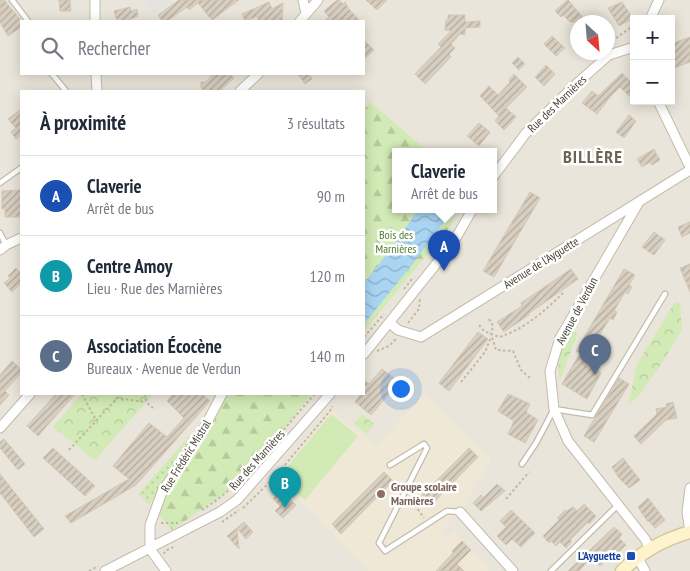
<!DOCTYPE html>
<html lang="fr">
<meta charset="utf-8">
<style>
body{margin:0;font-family:"PT Sans Narrow",sans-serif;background:#f2f2f3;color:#1f2937}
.controls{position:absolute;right:15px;top:15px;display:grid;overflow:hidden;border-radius:0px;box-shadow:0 2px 12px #0003}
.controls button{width:45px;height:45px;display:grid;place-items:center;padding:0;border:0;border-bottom:1px solid #e0e1e3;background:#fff;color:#1f2937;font:25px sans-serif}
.compass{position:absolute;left:570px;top:15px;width:45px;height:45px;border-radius:50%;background:#fff;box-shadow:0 2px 12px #0003;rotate:154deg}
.you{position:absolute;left:400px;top:388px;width:18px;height:18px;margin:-12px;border:4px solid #fff;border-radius:50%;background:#1a73e8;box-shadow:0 0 0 8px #1a73e833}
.badge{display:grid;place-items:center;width:32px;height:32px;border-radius:50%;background:#0f766e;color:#fff;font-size:16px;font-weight:700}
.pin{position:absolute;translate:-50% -41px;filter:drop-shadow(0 1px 2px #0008)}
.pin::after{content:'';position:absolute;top:26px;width:18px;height:15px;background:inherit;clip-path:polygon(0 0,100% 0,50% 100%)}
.popup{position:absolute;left:392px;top:148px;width:105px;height:65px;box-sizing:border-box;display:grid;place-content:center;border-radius:0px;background:#fff;filter:drop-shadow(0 1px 4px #0005);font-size:16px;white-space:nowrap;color:#747a83}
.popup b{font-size:19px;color:#1f2937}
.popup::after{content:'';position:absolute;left:50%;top:100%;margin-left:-10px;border:10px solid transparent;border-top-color:#fff}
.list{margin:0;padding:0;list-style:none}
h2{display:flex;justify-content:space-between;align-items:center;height:65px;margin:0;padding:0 20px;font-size:21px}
h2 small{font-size:16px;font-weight:400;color:#747a83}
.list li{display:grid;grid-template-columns:32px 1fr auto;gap:15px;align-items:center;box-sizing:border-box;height:80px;padding:0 20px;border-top:1px solid #e0e1e3}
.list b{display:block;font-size:19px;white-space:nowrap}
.list p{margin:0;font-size:16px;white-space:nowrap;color:#747a83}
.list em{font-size:16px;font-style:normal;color:#747a83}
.icon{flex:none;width:28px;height:28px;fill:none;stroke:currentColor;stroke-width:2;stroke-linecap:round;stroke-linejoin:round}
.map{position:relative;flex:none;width:690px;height:571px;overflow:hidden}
.search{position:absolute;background:#fff;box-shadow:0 2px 12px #0003;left:20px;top:20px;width:345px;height:55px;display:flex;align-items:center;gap:12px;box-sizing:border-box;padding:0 18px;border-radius:0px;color:#747a83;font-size:19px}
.panel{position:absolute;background:#fff;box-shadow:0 2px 12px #0003;left:20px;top:90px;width:345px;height:305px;border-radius:0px}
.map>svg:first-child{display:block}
.residential{fill:#eae5da;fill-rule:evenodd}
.education{fill:#efe8d6}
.grass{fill:url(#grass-dots)}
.forest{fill:url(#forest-firs)}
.park{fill:url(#park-crowns)}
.pitch{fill:#d2eab5}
.parking{fill:#e5e3e0}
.water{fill:url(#water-waves)}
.building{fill:url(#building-hatch);stroke:#d3c7b4}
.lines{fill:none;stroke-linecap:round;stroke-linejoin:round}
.lane-casing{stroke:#c2bbae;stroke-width:7}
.street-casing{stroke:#c2bbae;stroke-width:11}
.secondary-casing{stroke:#d6c79b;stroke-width:15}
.path{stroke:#c4b79f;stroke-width:2;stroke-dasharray:2.5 2.5;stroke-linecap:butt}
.lane{stroke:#fff;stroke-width:4.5}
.street{stroke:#fff;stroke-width:9}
.secondary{stroke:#fff3cd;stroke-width:12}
.education-dot{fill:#8d6e63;stroke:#fff;stroke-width:2}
.transit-dot{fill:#1a4fb4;stroke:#fff;stroke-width:2}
.labels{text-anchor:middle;stroke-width:5;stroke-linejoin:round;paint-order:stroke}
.street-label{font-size:12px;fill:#4b4439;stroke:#fff}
.park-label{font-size:12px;fill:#4a7f2a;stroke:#fff}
.education-label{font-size:12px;font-weight:bold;fill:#785e54;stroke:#fff;text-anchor:start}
.transit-label{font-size:12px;font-weight:bold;fill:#164399;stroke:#fff;text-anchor:end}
.district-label{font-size:18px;font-weight:bold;letter-spacing:1px;fill:#6e6250;stroke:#fff}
</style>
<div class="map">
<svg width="690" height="571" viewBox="0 0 690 571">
<defs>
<pattern id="grass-dots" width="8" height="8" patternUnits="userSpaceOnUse" patternTransform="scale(1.25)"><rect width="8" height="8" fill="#d2eab5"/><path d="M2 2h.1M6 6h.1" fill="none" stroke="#b6ca9c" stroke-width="1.8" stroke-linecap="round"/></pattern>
<pattern id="forest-firs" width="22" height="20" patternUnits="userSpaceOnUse" patternTransform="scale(1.25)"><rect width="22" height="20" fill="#d2eab5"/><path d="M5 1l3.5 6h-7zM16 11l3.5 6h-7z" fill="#b6ca9c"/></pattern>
<pattern id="park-crowns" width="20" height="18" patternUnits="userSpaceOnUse" patternTransform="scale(1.25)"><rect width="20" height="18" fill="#d2eab5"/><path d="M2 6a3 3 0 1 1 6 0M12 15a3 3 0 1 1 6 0" fill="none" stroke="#b6ca9c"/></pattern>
<pattern id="water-waves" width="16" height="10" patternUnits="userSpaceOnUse" patternTransform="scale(1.25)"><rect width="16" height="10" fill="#a9d4f2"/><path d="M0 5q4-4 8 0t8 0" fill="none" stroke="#8caec5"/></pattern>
<pattern id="building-hatch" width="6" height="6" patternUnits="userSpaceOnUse" patternTransform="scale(1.25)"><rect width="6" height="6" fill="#d8cfc1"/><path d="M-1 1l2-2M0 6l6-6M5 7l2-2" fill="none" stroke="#b1aa9e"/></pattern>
</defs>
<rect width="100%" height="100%" fill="#f6f3ec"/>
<path class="residential" d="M0,0h690v571h-690zM634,19h37v82h-37zM21,21h343v53h-343zM578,22h30v30h-30zM21,91h343v303h-343zM395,152h98v58h-98z"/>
<path class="education" d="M423,394l68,65 -28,50 -23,23 8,7 7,-7 35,36 -3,3h-119l-54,-56 -39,-36 57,-69 44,36z"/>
<path class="grass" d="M189,437l2,2 -42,66 -11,-11z"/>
<path class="forest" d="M370,102l59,50h-34v58h62l-7,17 -86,104v-222z
M226,394h86l-62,76 -24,22 -54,38 -14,-17 11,-26 31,-40 12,-22z"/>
<path class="park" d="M675,302l5,1 2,26 -20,34 -22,31 -12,12 9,-42z
M570,329l6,3 1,3 -17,45c-5,-14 2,-39 10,-51z
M81,394h72l-58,66 -42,-33z
M362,414l12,10 -7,10 -13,-10z"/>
<path class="pitch" d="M331,414l27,22 -53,64 -27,-22z"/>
<path class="parking" d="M143,0h30l-20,14z"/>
<path class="water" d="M418,210h35l-38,51 -51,63v-41l29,-37z"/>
<path class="building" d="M0,0h4l17,20v7l-13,9 -8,-14z
M59,0h11l1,11h-11z
M179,0h60l-27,20 -1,-3 -1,1 -12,-15 -9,7 -2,-3 -20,14h-5l-4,-6z
M337,0h2l4,4 2,-2 3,6 12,13h-36l5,-4 -5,-6z
M366,0h21l-10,10z
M567,0h1l19,22h-17l-7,-7 -2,2 -6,-6z
M269,2l3,7 11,-6 -1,18h-24v-5l-13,5 -3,-7z
M622,2l11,16 -14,8 -11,-18z
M130,7l1,4 6,-2 1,7 -12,5h-9l-3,-10z
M448,15h17v7l15,-1v6l-15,1v7l-5,-1 -9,10 4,4 -6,6 2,3 -26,27 -10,-10 26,-27 -3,-3 13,-13 -6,-1 1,-10h2z
M552,36l13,12 -9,8 -12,-12z
M690,37v25l-19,7v-25z
M364,40l10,10 -10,9z
M518,57l7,7 -6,6 -7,-7z
M546,65l9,9 -11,12 -9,-9z
M622,73l12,12v6l-5,5 -9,-9 -9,9 -14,18 -15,-11 10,-12 6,5z
M210,74h20l4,4 -14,13h-15l-4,-3v-6h4l6,-5z
M298,74h11l3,5 -7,5z
M514,74l13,13 -21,21 10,9 -12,13 -9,-9 4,-5 -19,-20 9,-10 9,9 12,-13 -1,-2z
M21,109v26l-5,4 -5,-7 5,-4 -8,-9z
M629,115l7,6 -12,17 -8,-6z
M479,123l11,9 -11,14 -12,-10z
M654,149l6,11 -8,5 -2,-3 -8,5 -5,-8z
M21,190v27h-16v-8h-3v-18z
M530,192l10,6 -46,79 -11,-6z
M690,222v11l-8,4 -4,-10z
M654,232l11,8 -11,15 -12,-8z
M690,264v28l-10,-24z
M16,268l5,6v9l-9,9 -8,-9 6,-5 -2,-2z
M571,269l7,10 -50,35 1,1 -25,17 -7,-10 25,-16 -1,-3z
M624,269l11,6 -6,10 3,2 -4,7 -3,-2 -11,19 3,1 -4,8 -3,-2 -11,18 3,2 -4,7 -3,-2 -12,20 18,10 -14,26 -25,-15 18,-31 -4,-2z
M478,332l10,7 -39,52 -10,-8z
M12,361l9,8v4l-16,18 4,4 -9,10v-30z
M382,369l17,13 -28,33 -16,-13 6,-8h3v-14l5,4z
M619,378l10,6 -35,58 -10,-6z
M56,394h19l-37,42 -11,-10z
M173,394h29l8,7 -74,84 -65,38 -6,-7 64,-37 -16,-13 36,-43 18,14 17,-19 -17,-17z
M508,394l22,10 -4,8 12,8 -13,23 -17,-9 6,-13 -16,-10z
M673,402l4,16 -11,2 -25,24 -7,-8 23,-22 -1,-5 11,-2 -1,-3z
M4,439l21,25 -7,6 -18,-22v-6z
M53,448l42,38 -10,10 -42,-38z
M469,448l9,9 -49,50 -10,-9z
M623,458l17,22 -11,8 -10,-10 -7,-11z
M384,472l9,9 -52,53 -9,-10z
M0,474l44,55 -10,8 -34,-44z
M497,484l8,7 -24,20 -8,-8 8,-8 2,3z
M281,491l15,14 -13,13 -8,-7 5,-5 -7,-7z
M648,498l17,22 -10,8 -6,-7 -1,1 -10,-15z
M584,504l12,12 -7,8 -1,-2 -18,18 2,1 -6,7 -6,-6 -4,4 -5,-5 -2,2 -6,-7 15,-15 1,-2 -2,-1 8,-8 2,1 6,-4 4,4z
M511,510l24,23 -14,14 -9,-8 -6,6 -9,-9 9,-9 -6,-6z
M244,522l9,10 -7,7 -9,-11z
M614,527l8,7 -3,4 7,7 -11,10 -2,-2 -13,13 -9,-8 -12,13h-11z
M237,528l2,21 -12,-13z
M462,541l9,9 -14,14 7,7h-28l17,-18 -1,-2z"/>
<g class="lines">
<g class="lane-casing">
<path id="lane" d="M12,0l16,21
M52,74l14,17
M0,183l21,-15
M0,233l6,12
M522,464l14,-21 18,-34 38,6 73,-121
M390,465l34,-21 3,4 -48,95 6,8 62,-40 13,1
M551,571l67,-66"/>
</g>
<g class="street-casing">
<path id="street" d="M95,0v21
M303,0l3,13
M650,19l9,-19
M300,21l18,-21
M96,74l1,17
M240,91l18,-17
M658,101l32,66
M493,177l33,-44 49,-48 34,-30 25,-8
M639,202l-79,136 -10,33 1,9 3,29 14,32 77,98 5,10
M0,250l6,-5 15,-7
M390,323l8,7 23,7 269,-167
M364,354l89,-111 19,-33
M0,428l30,-34
M690,488l-3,24 3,20
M460,512l53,59
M150,549v-24l12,-33 40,-60 20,-38
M150,549l16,22
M638,558l7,13
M105,571l115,-59 17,-12 93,-106"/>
</g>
<g class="secondary-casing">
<path id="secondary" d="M622,571c18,-18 43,-32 68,-39"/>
</g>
<path class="path" d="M608,44l26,-19
M404,289l8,-10
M489,319l4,7 -2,8 5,16 17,1 8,19 9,8
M408,323l11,-14 1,-10
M479,325l5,6 15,6c24,-7 46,-26 64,-44
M364,337l20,-23
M377,351l12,-5 7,-7
M461,382l24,-30 6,-15
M82,394l14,26
M145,394l1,8 7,6
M116,398l30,4
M69,450l52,-56
M409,497l15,21
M506,499l23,-27
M243,508l31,-30 56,-67 2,-5
M202,510c47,-29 76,-77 113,-116
M222,522l17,-12
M161,523h17
M164,554l1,-3 11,-5
M89,571l9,-5"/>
<use href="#lane" class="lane"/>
<use href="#street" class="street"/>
<use href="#secondary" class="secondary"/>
</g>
<circle class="education-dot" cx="381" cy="494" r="5"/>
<rect class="transit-dot" x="626" y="551" width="10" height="10" rx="2.5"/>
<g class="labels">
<g class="street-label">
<text transform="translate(557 104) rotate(-44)" y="4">Rue des Marnières</text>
<text transform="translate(541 263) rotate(-32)" y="4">Avenue de l'Ayguette</text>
<text transform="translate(577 311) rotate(-62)" y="4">Avenue de Verdun</text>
<text transform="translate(186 456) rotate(-58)" y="4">Rue Frédéric Mistral</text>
<text transform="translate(257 460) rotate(-48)" y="4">Rue des Marnières</text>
</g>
<g class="park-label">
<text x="396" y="239">Bois des<tspan x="396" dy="14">Marnières</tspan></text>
</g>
<g class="education-label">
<text x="391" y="491">Groupe scolaire<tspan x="391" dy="14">Marnières</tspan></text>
</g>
<g class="transit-label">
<text x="621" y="560">L'Ayguette</text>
</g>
<g class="district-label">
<text x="593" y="163">BILLÈRE</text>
</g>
</g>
</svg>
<div class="controls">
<button>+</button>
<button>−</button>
</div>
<svg class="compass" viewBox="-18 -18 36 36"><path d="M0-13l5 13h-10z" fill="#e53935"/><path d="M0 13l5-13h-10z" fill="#747a83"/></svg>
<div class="you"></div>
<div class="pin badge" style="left:444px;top:271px;background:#1a4fb4">A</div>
<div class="popup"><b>Claverie</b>Arrêt de bus</div>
<div class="pin badge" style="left:285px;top:508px;background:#0f9aa8">B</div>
<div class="pin badge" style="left:595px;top:375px;background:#5c6f8a">C</div>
<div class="search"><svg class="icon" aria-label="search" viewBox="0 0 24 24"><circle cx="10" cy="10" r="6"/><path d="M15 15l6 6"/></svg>Rechercher</div>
<section class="panel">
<h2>À proximité<small>3 résultats</small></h2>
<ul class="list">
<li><span class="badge" style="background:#1a4fb4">A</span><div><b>Claverie</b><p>Arrêt de bus</p></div><em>90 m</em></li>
<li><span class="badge" style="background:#0f9aa8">B</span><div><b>Centre Amoy</b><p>Lieu · Rue des Marnières</p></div><em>120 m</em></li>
<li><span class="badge" style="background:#5c6f8a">C</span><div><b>Association Écocène</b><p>Bureaux · Avenue de Verdun</p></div><em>140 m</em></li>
</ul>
</section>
</div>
